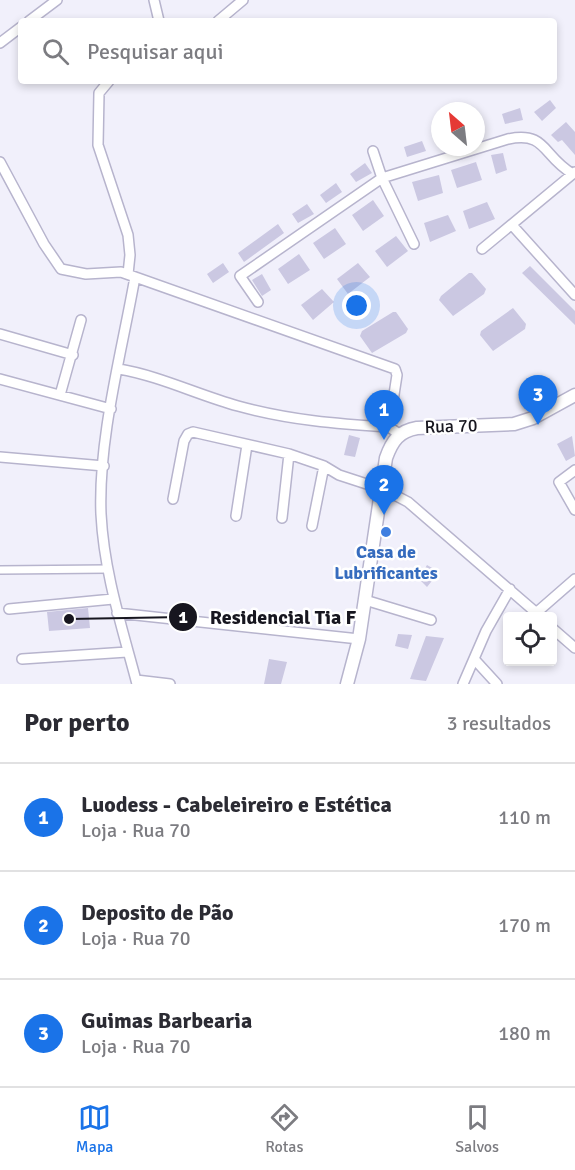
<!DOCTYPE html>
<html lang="pt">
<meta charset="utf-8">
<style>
body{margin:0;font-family:Signika,sans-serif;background:#f7f7f7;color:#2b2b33}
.controls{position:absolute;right:18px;bottom:18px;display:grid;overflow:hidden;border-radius:6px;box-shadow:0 3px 9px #0003}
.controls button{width:54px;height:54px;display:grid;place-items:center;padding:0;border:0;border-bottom:2px solid #e1e1e2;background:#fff;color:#2b2b33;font:30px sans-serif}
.compass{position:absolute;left:431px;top:102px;width:54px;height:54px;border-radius:50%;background:#fff;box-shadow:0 3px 9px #0003;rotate:332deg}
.you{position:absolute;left:357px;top:306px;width:21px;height:21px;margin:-15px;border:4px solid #fff;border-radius:50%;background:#1a73e8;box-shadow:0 0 0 9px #1a73e833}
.badge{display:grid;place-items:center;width:39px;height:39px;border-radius:50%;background:#1a73e8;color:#fff;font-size:20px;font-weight:700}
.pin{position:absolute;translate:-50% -50px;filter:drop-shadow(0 2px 3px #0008)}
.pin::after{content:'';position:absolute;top:32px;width:21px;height:18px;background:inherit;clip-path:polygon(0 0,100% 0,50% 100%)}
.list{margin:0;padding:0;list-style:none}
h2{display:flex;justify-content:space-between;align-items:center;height:78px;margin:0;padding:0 24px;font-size:26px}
h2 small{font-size:20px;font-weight:400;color:#7c7c81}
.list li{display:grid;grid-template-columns:39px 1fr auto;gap:18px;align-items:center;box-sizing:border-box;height:108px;padding:0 24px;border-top:2px solid #e1e1e2}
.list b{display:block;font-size:22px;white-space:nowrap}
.list p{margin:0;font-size:20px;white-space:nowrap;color:#7c7c81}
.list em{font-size:20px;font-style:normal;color:#7c7c81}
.icon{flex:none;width:33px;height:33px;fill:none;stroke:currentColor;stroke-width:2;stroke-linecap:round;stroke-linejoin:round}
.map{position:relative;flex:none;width:575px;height:684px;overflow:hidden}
.search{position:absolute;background:#fff;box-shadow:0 3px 9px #0003;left:18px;right:18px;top:18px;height:66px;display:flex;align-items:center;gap:15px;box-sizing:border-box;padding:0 21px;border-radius:6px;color:#7c7c81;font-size:22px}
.sheet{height:402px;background:#fff}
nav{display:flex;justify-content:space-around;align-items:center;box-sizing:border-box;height:84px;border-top:2px solid #e1e1e2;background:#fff;font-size:16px;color:#7c7c81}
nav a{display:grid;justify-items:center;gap:3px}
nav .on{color:#1a73e8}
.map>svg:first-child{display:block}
.building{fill:#cbc8e2}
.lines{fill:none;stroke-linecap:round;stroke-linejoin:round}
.pedestrian-casing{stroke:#b7b4cd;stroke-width:10}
.minor-casing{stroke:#b7b4cd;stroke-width:12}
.tertiary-casing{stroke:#b7b4cd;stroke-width:15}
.pedestrian{stroke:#fff;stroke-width:7}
.minor{stroke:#fff;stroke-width:9}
.tertiary{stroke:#fff;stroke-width:12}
.shop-dot{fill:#3f7fe0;stroke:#fff;stroke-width:2}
.labels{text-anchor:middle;stroke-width:5;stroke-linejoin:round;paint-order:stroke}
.street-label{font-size:18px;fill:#17161f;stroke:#fff}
.shop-label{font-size:18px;font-weight:bold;fill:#366cbe;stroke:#fff}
.leader{fill:none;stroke:#17161f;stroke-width:2}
.callout-dot{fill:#17161f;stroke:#fff;stroke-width:2}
.mark-label{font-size:18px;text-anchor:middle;font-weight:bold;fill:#fff}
.callout-label{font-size:20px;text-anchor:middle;font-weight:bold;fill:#17161f;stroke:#fff;stroke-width:5;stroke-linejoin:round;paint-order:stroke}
</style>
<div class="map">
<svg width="575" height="684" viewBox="0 0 575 684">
<rect width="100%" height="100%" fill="#f1f0fb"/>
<path class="building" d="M550,100l6,8 -14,13 -8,-9z
M520,108l3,12 -18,4 -3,-10z
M566,122l9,10v23l-13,-15 -4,2 -7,-7z
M422,141l4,10 -19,6 -3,-10z
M503,153l4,17 -11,4 -5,-19z
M476,162l6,18 -25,8 -6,-18z
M365,163l7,10 -16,9 -6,-8z
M439,175l4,18 -25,8 -6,-19z
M336,183l6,9 -16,11 -6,-8z
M373,200l11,16 -21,15 -11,-16z
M487,202l8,17 -26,10 -6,-18z
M307,204l7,10 -16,9 -6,-9z
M448,215l8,16 -26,11 -6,-19z
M278,224l6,9 -40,29 -6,-9z
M335,228l11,16 -22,15 -11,-16z
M396,236l12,15 -21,16 -12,-16z
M299,254l11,16 -22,14 -10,-15z
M223,263l6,9 -16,11 -6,-9z
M358,263l12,14 -22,17 -11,-15z
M530,266l45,45v14l-53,-52z
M469,273h3l14,16 -2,5 -31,22 -14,-16 2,-4z
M262,274l9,16 -9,6 -10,-16z
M322,289l12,13 -21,18 -12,-15z
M513,308l13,16 -1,5 -32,22 -13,-16 1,-4z
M393,312h3l12,17 -2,4 -34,20 -12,-17 2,-5z
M349,435l11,3 -5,19 -11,-2z
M572,436l3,20 -9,5 -9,-17z
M427,565l12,7 -12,15 -8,-8z
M88,608l2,20 -41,3 -2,-19z
M398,634l14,1 -4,14 -13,-3z
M426,636l18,2 -18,43 -16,-2z
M269,659l18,3 -6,22h-17z"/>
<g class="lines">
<g class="pedestrian-casing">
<path id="pedestrian" d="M0,570l108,-1"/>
</g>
<g class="minor-casing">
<path id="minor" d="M154,0l5,21
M29,21l28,-21
M218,21l25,-21
M0,43l21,-16
M109,81l-10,12 -1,52 30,90 2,20 -2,19
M373,151l9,27 32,66
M0,162l44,82 17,25 25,5 35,-2 274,97 2,6 -8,52
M512,225l63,70
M482,249l93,-77
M135,277c-13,74 -37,162 -34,237 3,59 21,113 36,170
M258,302l-18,-26 142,-98 126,-39c39,-8 34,17 65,35
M0,334l73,21
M119,369c41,7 79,26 119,37 51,14 99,18 151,21l10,7
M0,379l111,30
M60,395l21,-75
M0,457l104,9
M575,470l-16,12 16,28
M173,499l11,-58 4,-7 5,-2 96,22 35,12 15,9 46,15 23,12 132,114
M236,516l11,-71
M282,518l7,-64
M312,526l12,-60
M365,600l66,20
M9,609l104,-10
M117,613l242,26
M536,613l39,-34
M552,628l23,20
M22,659l105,-7
M475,660l22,24
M136,680l34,4
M463,684l23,-53 24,-42"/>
</g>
<g class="tertiary-casing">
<path id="tertiary" d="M347,684l12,-45 27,-181c6,-17 13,-27 31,-30l97,-4 19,-6 42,-23"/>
</g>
<use href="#pedestrian" class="pedestrian"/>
<use href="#minor" class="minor"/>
<use href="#tertiary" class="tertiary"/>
</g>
<circle class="shop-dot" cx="386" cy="532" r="6"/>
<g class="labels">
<g class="street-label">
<text transform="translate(451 426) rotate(-2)" y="6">Rua 70</text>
</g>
<g class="shop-label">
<text x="386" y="558">Casa de<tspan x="386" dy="21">Lubrificantes</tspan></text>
</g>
</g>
<path class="leader" d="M69 619L183 617"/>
<g class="callout-dot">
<circle cx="69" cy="619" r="6"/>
<circle cx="183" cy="617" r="15"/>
</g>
<g class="mark-label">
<text x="183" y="623">1</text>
</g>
<g class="callout-label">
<text x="283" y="624">Residencial Tia F</text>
</g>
</svg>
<div class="controls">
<button><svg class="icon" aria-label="locate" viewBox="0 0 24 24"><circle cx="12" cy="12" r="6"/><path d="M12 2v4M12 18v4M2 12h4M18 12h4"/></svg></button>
</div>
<svg class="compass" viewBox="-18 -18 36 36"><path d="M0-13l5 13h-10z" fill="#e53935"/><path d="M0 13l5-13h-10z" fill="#7c7c81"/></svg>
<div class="you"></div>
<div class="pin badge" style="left:384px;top:440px">1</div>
<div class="pin badge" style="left:384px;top:515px">2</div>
<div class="pin badge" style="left:538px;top:425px">3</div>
<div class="search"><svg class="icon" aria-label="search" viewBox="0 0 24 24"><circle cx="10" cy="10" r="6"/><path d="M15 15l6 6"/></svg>Pesquisar aqui</div>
</div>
<section class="sheet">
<h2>Por perto<small>3 resultados</small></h2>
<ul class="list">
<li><span class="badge">1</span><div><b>Luodess - Cabeleireiro e Estética</b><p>Loja · Rua 70</p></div><em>110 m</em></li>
<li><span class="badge">2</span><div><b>Deposito de Pão</b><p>Loja · Rua 70</p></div><em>170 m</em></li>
<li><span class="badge">3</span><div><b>Guimas Barbearia</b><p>Loja · Rua 70</p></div><em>180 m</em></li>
</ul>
</section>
<nav>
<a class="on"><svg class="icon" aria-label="map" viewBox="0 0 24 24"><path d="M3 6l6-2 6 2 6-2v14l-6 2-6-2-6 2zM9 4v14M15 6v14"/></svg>Mapa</a>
<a><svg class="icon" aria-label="directions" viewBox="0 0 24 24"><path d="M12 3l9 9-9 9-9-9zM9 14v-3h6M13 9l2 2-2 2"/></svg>Rotas</a>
<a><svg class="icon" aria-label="saved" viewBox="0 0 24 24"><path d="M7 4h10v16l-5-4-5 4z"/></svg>Salvos</a>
</nav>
